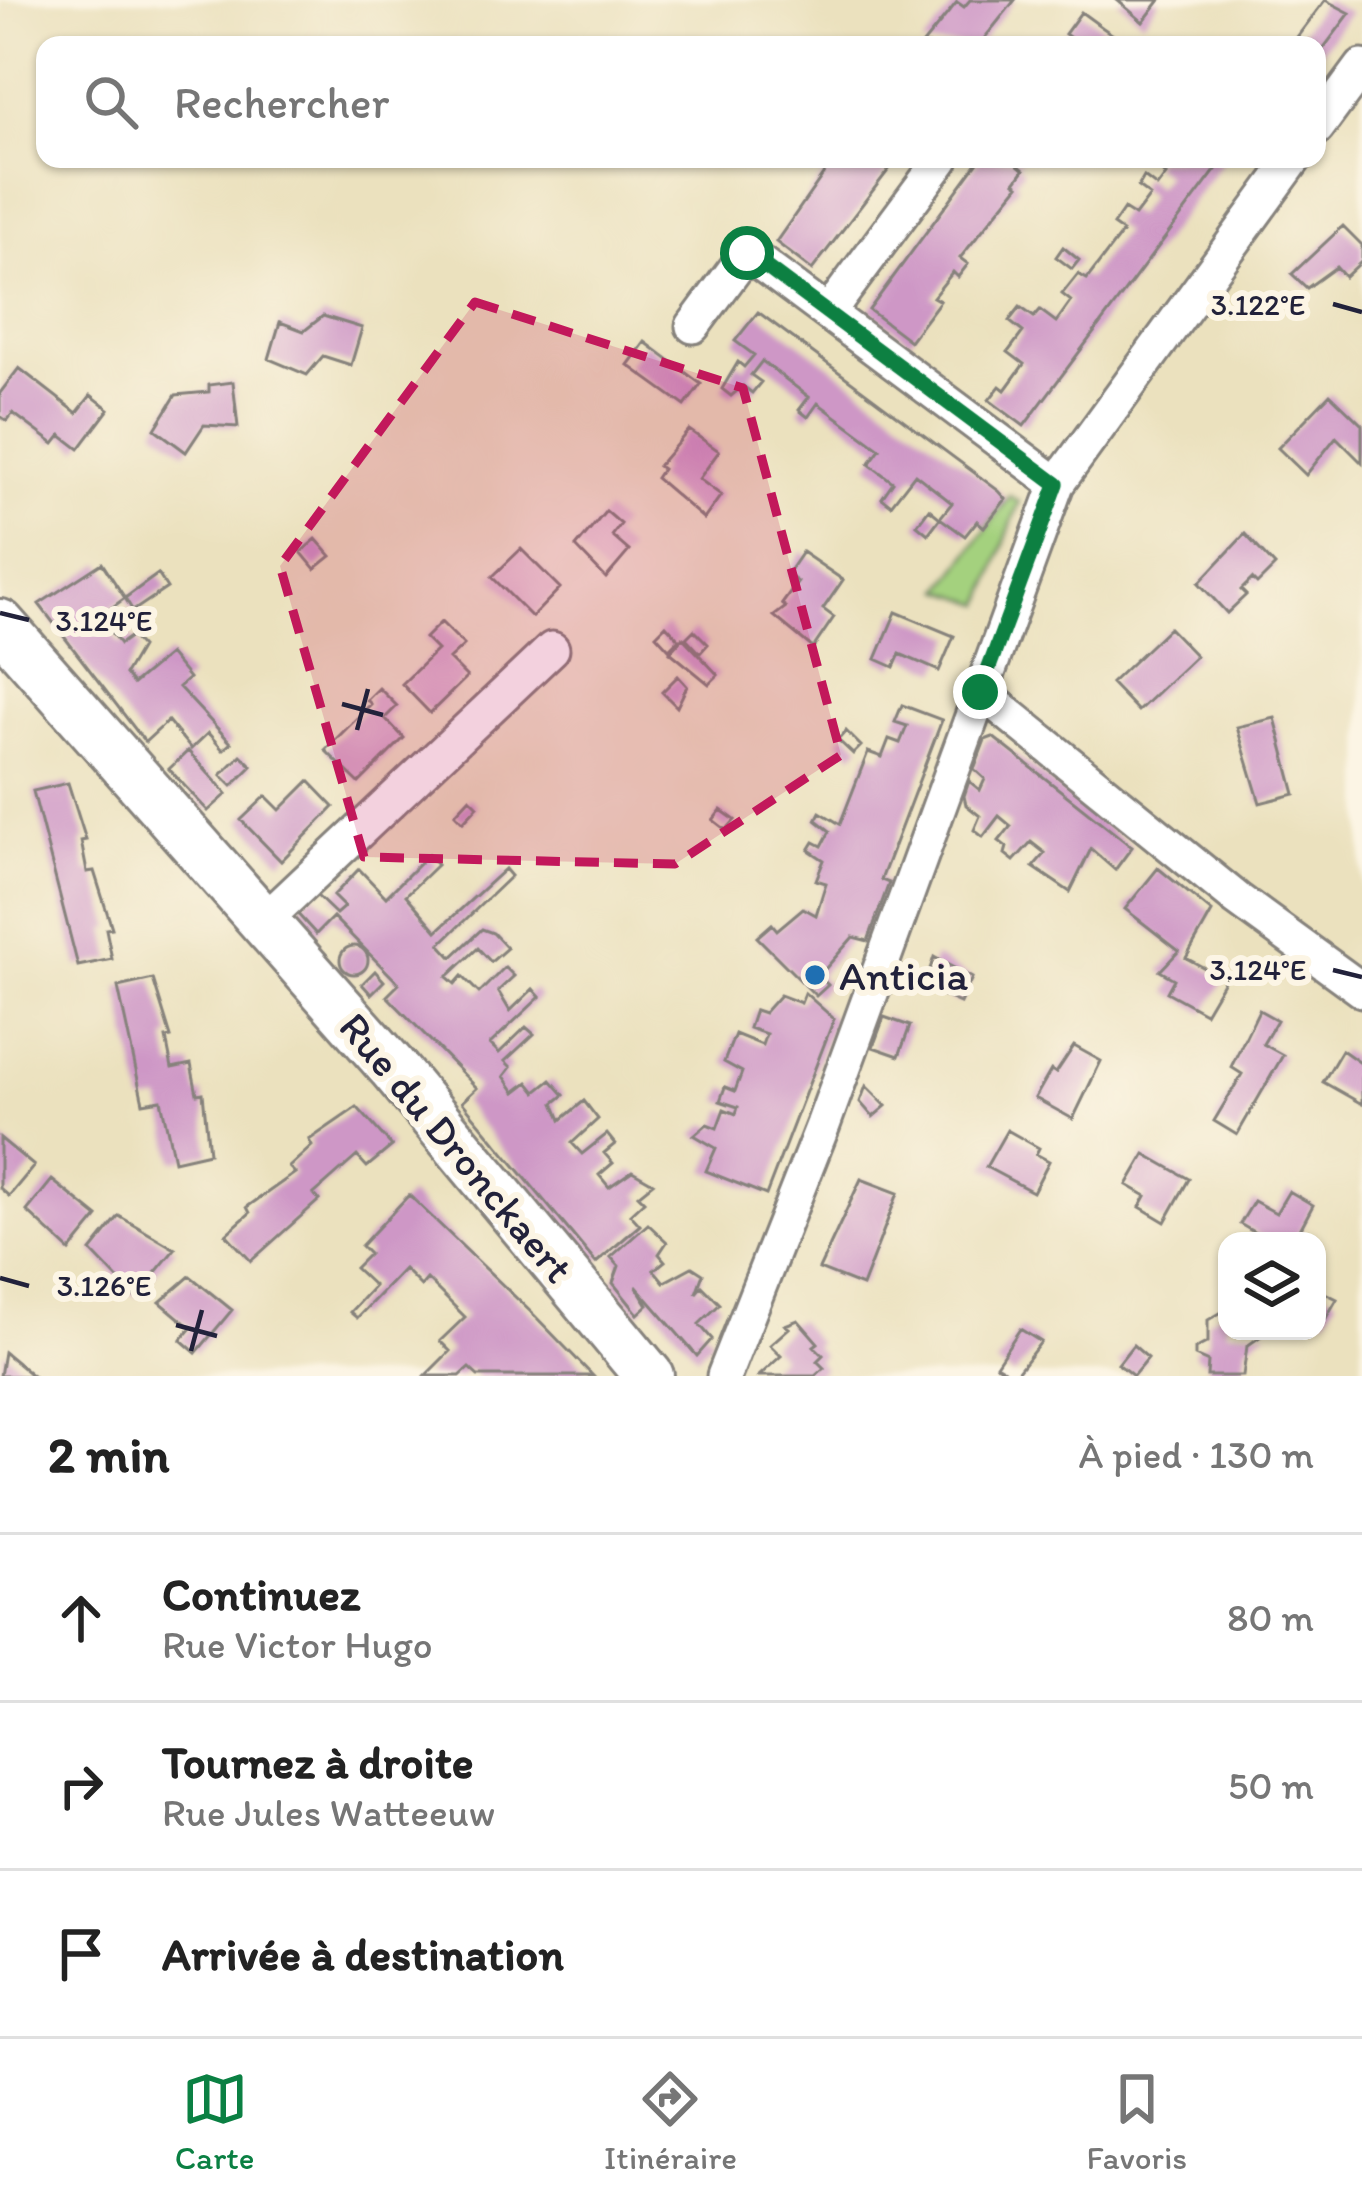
<!DOCTYPE html>
<html lang="fr">
<meta charset="utf-8">
<style>
body{margin:0;font-family:Itim,sans-serif;background:#f2f2f2;color:#222}
.controls{position:absolute;right:36px;bottom:36px;display:grid;overflow:hidden;border-radius:24px;box-shadow:0 3px 9px #0004}
.controls button{width:108px;height:108px;display:grid;place-items:center;padding:0;border:0;border-bottom:3px solid #e0e0e0;background:#fff;color:#222;font:60px sans-serif}
.stop{position:absolute;width:36px;height:36px;margin:-27px;border:9px solid #0b8043;border-radius:50%;background:#fff}
.stop.end{background:#0b8043;border-color:#fff;box-shadow:0 3px 12px #0008}
.list{margin:0;padding:0;list-style:none}
h2{display:flex;justify-content:space-between;align-items:center;height:156px;margin:0;padding:0 48px;font-size:51px}
h2 small{font-size:39px;font-weight:400;color:#767676}
.list li{display:grid;grid-template-columns:78px 1fr auto;gap:36px;align-items:center;box-sizing:border-box;height:168px;padding:0 48px;border-top:3px solid #e0e0e0}
.list b{display:block;font-size:45px;white-space:nowrap}
.list p{margin:0;font-size:39px;white-space:nowrap;color:#767676}
.list em{font-size:39px;font-style:normal;color:#767676}
.icon{flex:none;width:66px;height:66px;fill:none;stroke:currentColor;stroke-width:2;stroke-linecap:round;stroke-linejoin:round}
.map{position:relative;flex:none;width:1362px;height:1376px;overflow:hidden}
.search{position:absolute;background:#fff;box-shadow:0 3px 9px #0004;left:36px;right:36px;top:36px;height:132px;display:flex;align-items:center;gap:30px;box-sizing:border-box;padding:0 42px;border-radius:24px;color:#767676;font-size:45px}
.sheet{height:660px;background:#fff}
nav{display:flex;justify-content:space-around;align-items:center;box-sizing:border-box;height:168px;border-top:3px solid #e0e0e0;background:#fff;font-size:33px;color:#767676}
nav a{display:grid;justify-items:center;gap:6px}
nav .on{color:#0b8043}
.map>svg:first-child{display:block}
.green{fill:#a4d17e;stroke:#637a5c;stroke-width:3}
.building{fill:#ce97c6}
.lines{fill:none;stroke-linecap:round;stroke-linejoin:round}
.street-casing{stroke:#86827c;stroke-width:39}
.secondary-casing{stroke:#86827c;stroke-width:54}
.street{stroke:#fff;stroke-width:33}
.secondary{stroke:#fff;stroke-width:48}
.route{stroke:#0b8043;stroke-width:15}
.marked{fill:#c2185b;fill-opacity:0.2;stroke:#c2185b;stroke-width:9;stroke-dasharray:24 15;stroke-linejoin:round}
.ticks{fill:none;stroke:#22223b;stroke-width:4.5}
.poi-dot{fill:#1f6fb2;stroke:#fcf5e5;stroke-width:4.5}
.labels{text-anchor:middle;stroke-width:12;stroke-linejoin:round;paint-order:stroke}
.poi-label{font-size:42px;fill:#22223b;stroke:#fcf5e5;text-anchor:start}
.street-label{font-size:42px;fill:#22223b;stroke:#fcf5e5}
.ticks-label{font-size:30px;text-anchor:middle;fill:#22223b;stroke:#fcf5e5;stroke-width:12;stroke-linejoin:round;paint-order:stroke}
</style>
<div class="map">
<svg width="1362" height="1376" viewBox="0 0 1362 1376">
<rect width="100%" height="100%" fill="#fcf5e5"/>
<filter id="ink" filterUnits="userSpaceOnUse"><feTurbulence type="fractalNoise" baseFrequency=".00833" numOctaves="2"/><feDisplacementMap in="SourceGraphic" scale="24" xChannelSelector="R" yChannelSelector="G"/><feConvolveMatrix kernelMatrix="1 2 1 2 8 2 1 2 1" color-interpolation-filters="sRGB"/></filter>
<filter id="wash" filterUnits="userSpaceOnUse"><feTurbulence type="fractalNoise" baseFrequency=".004" numOctaves="4" result="noise"/><feDisplacementMap in="SourceGraphic" scale="48" xChannelSelector="R" yChannelSelector="G"/><feGaussianBlur stdDeviation="2.7" result="paint"/><feColorMatrix in="noise" values="0 0 0 0 0 0 0 0 0 0 0 0 0 0 0 0 0 1.4 0 .05"/><feComposite in="paint" operator="in"/></filter>
<g filter="url(#wash)">
<rect width="100%" height="100%" fill="#ebe1be"/>
<path class="green" d="M1010,496l9,6 -36,102 -41,-14z"/>
<g id="blocks">
<path class="building" d="M970,0h45l-36,45h-57l35,-43 7,5z
M1117,0h43l-17,22z
M1325,0l25,13 -33,44v-12h-26z
M1081,12l22,16 25,17h-48l-15,-11z
M834,159h63l-85,111 -36,-28z
M980,159h42l-4,6 6,5 -9,12 4,3 -59,73 8,6 -10,13 -5,-5 -20,25 7,4 -30,40 -41,-31z
M1157,159h67l-200,267 -35,-26 11,-14 5,4 19,-26 -16,-12 15,-20 -14,-11 11,-14 14,10 6,-7 16,12 15,-21 -9,-7 16,-20 9,5 36,-47 -10,-7 11,-16 11,7 15,-20 -12,-9 6,-10 13,10 9,-12 -13,-10z
M1343,226l19,19v16l-17,16 -9,-10 -29,21 -15,-14z
M1063,247l16,13 -7,9 -16,-12z
M758,312l241,179 7,8 -22,28 -7,-6 -12,15 -25,-18 -12,16 -11,-9 12,-16 11,9 12,-15 -37,-29 -24,31 -9,-7 11,-16 -24,-18 11,-15 -62,-46 -10,14 -9,-7 10,-13 -47,-36 -11,14 10,7 -9,11 -9,-7 -12,10 -9,-7 16,-27 6,5 10,-12 -19,-14z
M323,316l39,12 -11,37 -28,-9 -16,19 -38,-16 11,-37 24,9z
M645,342l56,42 -16,22 -57,-41z
M19,368l58,45 14,-18 18,14 -30,40 -18,-14 -7,9 -41,-31 -6,8 -7,-5v-23z
M233,382l5,45 -34,-2 -18,27 -31,-23 21,-34 33,-3v-7z
M1330,394l32,31v38l-26,-26 -30,38 -28,-27z
M689,430l30,21 -20,28 22,16 -17,24 -48,-41 6,-9 -4,-3z
M606,511l15,13 -9,12 17,15 -23,27 -30,-31z
M1245,534l30,32 -18,18 -5,-5 -11,11 5,5 -19,18 -28,-30z
M316,539l15,17 -16,13 -14,-17z
M521,549l39,39 -28,29 -40,-40z
M802,552l41,28 -20,29 11,8 -21,31 -39,-32 12,-9 -4,-3 16,-22 -11,-8z
M102,563l23,35 33,-24 9,14 -34,23 -8,-13 -26,19 21,27 11,-8 10,11 -16,27 8,10 36,-30 20,24 -10,9 52,56 -8,7 -15,-17 -17,16 -23,-28 -23,21 -106,-138z
M896,612l58,24 -15,35 -39,-17 -6,13 -18,-8z
M441,622l23,23 -15,14 18,18 -37,36 -28,-29 35,-34 -12,-12z
M666,625l13,14 -10,10 -13,-14z
M1169,628l27,28 -58,55 -27,-28z
M694,630l14,14 -8,9 -14,-15z
M683,638l35,37 -9,9 -39,-32z
M678,676l9,10 -10,21 -15,-15z
M379,688l18,18 -12,12 19,20 -45,45 -34,-33 46,-46 -4,-4z
M902,705l40,15 -61,160 8,3 -21,58 -15,-4 -34,39 9,9 -12,11 -59,-59 15,-13 5,6 26,-22 13,7 10,-32 -10,-3 8,-20 -15,-10 5,-8 8,4 8,-15 -14,-11 4,-8 20,12 28,-72 14,5 7,-18 11,4 7,-17 -12,-4z
M1275,718l20,76 -35,9 -23,-76z
M846,731l15,15 -8,8 -15,-14z
M993,737l139,110 -17,23 -24,-21 -21,43 -37,-25 12,-14 -14,-11 -17,19 -9,-7 2,-7 -8,-6 12,-15 -12,-10 -16,21 -9,-7 6,-14 -14,-11 -2,-9 5,-15 11,9 5,-11 -11,-10 11,-29z
M188,751l39,43 -19,17 -39,-42z
M241,755l11,11 -20,20 -11,-11z
M309,781l25,26 -53,54 -40,-41 25,-24 14,14z
M68,783l18,57 -5,1 6,31 7,-1 18,57 -6,1 6,30 -34,7 -45,-175z
M470,798l8,8 -15,16 -8,-8z
M721,810l14,10 -9,10 -13,-10z
M428,855l9,10 -31,30 31,36 68,-62 6,7 -71,68 12,13 30,-28 11,4 14,15 -16,14 -13,-14 -31,29 8,7 7,-8 17,17 26,-26 9,9 -16,15 12,20 23,-22 7,8 -50,47 9,9 27,-26 8,7 -29,27 6,6 -7,9 11,16 13,-10 8,10 15,-12 13,15 -10,8 7,17 23,-19 14,18 -26,24 10,11 25,-20 8,10 -11,9 9,10 -14,12 10,12 23,-16 21,12 -15,12 6,6 -14,13 10,11 -44,38 -134,-161 15,-14 -90,-92 12,-12 -66,-67 -17,17 -21,-23 19,-18 22,21 8,-7 -11,-11 26,-27 27,28z
M1158,868l54,44 -26,46 39,21 -20,34 -38,-21 7,-13 -14,-8 19,-20 -54,-42z
M340 960a14 14 0 1 1 28 0a14 14 0 1 1-28 0Z
M934,957l38,21 -12,25 -36,-16z
M375,971l9,10 -13,13 -9,-10z
M153,979l18,58 -5,1 6,30 19,-4 6,30 6,-1 6,60 -35,8 -13,-61 -18,3 -25,-116z
M805,993l29,26 -68,176 -60,-24 10,-23 -22,-13 13,-11 10,4 7,-19 12,5 2,-7 -18,-6 5,-14 10,4 7,-19 -18,-10 11,-28 27,11 4,-11 -17,-6 6,-18 9,3 16,-18 21,8z
M1259,1010l18,10 -14,24 20,11 -46,80 -23,-14 28,-47 -11,-7z
M884,1017l26,9 -11,30 -26,-9z
M1074,1046l27,15 -28,58 -38,-21 16,-28 5,3z
M1342,1050l20,14v40l-39,-22z
M866,1086l20,20 -13,11 -13,-15z
M357,1107l35,39 -25,21 -10,-11 -43,38 5,6 -68,61 -25,-27 24,-21 -3,-6 48,-34 -6,-6 23,-21 -3,-6z
M1007,1130l32,18 -3,6 13,7 -16,31 -47,-25z
M0,1138l34,28 -25,30 -9,-8z
M1145,1154l44,25 -24,43 -25,-15 6,-11 -19,-11z
M861,1179l37,14 -36,93 -43,-17z
M52,1180l46,37 -28,34 -43,-40z
M1289,1191l24,14 -19,36h-25l-29,-17 14,-23 22,12z
M409,1195l126,121 58,60h-115l-9,-8 -9,8h-35l25,-25 -10,-10 25,-24 -38,-38 -6,7 -17,-17 -47,49 -7,-6 24,-26 -19,-18 14,-14 -8,-8z
M119,1216l56,33 -40,48 -44,-46z
M648,1224l19,18 -8,12 6,7 -11,9 10,12 28,-15 11,7 -7,19 6,-7 18,18 -21,20 13,15 -15,17 -61,-70 12,19 -10,9 -25,-31 6,-17 -8,-9z
M190,1276l42,34 -36,43 -15,-13 10,-12 -31,-26z
M1323,1292l14,7 -11,19 -9,-5z
M1227,1309v22h41l-21,15 -4,30h-36l1,-14 -13,-6v-7l13,-7v-22z
M798,1320l20,23 -4,3 9,9 -6,6 7,7 -9,8h-56l22,-20 -11,-11 19,-17 -4,-3z
M1020,1329l21,13 -27,34 -18,-11z
M1133,1345l15,13 -15,18 -15,-12z
M4,1352l29,24h-33z"/>
</g>
</g>
<g filter="url(#ink)">
<use href="#blocks" fill-opacity="0" stroke="#86827c" stroke-width="3"/>
<g class="lines">
<g class="street-casing">
<path id="street" d="M1317,128l45,-61
M828,313l114,-154
M693,326l54,-73 310,231
M981,692l256,207 125,91
M264,921l288,-272
M724,1376l99,-251 234,-641 237,-325"/>
</g>
<g class="secondary-casing">
<path id="secondary" d="M0,624l392,443 257,309"/>
</g>
<use href="#street" class="street"/>
<use href="#secondary" class="secondary"/>
</g>
</g>
<g class="lines" filter="url(#ink)">
<path class="route" d="M747,253l310,231 -77,208"/>
</g>
<path class="marked" d="M475,302l268,86 98,367 -166,109 -311,-7 -84,-291z"/>
<path class="ticks" d="M1333,304l29,8M0,613l29,7M342,704l41,11M357,730l11,-41M1333,970l29,7M0,1278l29,8M176,1325l41,11M191,1351l11,-41"/>
<circle class="poi-dot" cx="815" cy="975" r="12"/>
<g class="labels">
<g class="poi-label">
<text x="839" y="990">Anticia</text>
</g>
<g class="street-label">
<text transform="translate(457 1147) rotate(50)" y="15">Rue du Dronckaert</text>
</g>
</g>
<g class="ticks-label">
<text x="1258" y="315">3.122°E</text>
<text x="104" y="631">3.124°E</text>
<text x="1258" y="980">3.124°E</text>
<text x="104" y="1296">3.126°E</text>
</g>
</svg>
<div class="controls">
<button><svg class="icon" aria-label="layers" viewBox="0 0 24 24"><path d="M12 4l9 5-9 5-9-5zM3 14l9 5 9-5"/></svg></button>
</div>
<div class="stop" style="left:747px;top:253px"></div>
<div class="stop end" style="left:980px;top:692px"></div>
<div class="search"><svg class="icon" aria-label="search" viewBox="0 0 24 24"><circle cx="10" cy="10" r="6"/><path d="M15 15l6 6"/></svg>Rechercher</div>
</div>
<section class="sheet">
<h2>2 min<small>À pied · 130 m</small></h2>
<ul class="list">
<li><svg class="icon" aria-label="ahead" viewBox="0 0 24 24"><path d="M12 20V5M6 11l6-6 6 6"/></svg><div><b>Continuez</b><p>Rue Victor Hugo</p></div><em>80 m</em></li>
<li><svg class="icon" aria-label="right" viewBox="0 0 24 24"><path d="M7 20v-9h11M14 6l5 5-5 5"/></svg><div><b>Tournez à droite</b><p>Rue Jules Watteeuw</p></div><em>50 m</em></li>
<li><svg class="icon" aria-label="arrive" viewBox="0 0 24 24"><path d="M6 21V4h12l-3 4 3 4H6"/></svg><div><b>Arrivée à destination</b></div></li>
</ul>
</section>
<nav>
<a class="on"><svg class="icon" aria-label="map" viewBox="0 0 24 24"><path d="M3 6l6-2 6 2 6-2v14l-6 2-6-2-6 2zM9 4v14M15 6v14"/></svg>Carte</a>
<a><svg class="icon" aria-label="directions" viewBox="0 0 24 24"><path d="M12 3l9 9-9 9-9-9zM9 14v-3h6M13 9l2 2-2 2"/></svg>Itinéraire</a>
<a><svg class="icon" aria-label="saved" viewBox="0 0 24 24"><path d="M7 4h10v16l-5-4-5 4z"/></svg>Favoris</a>
</nav>
